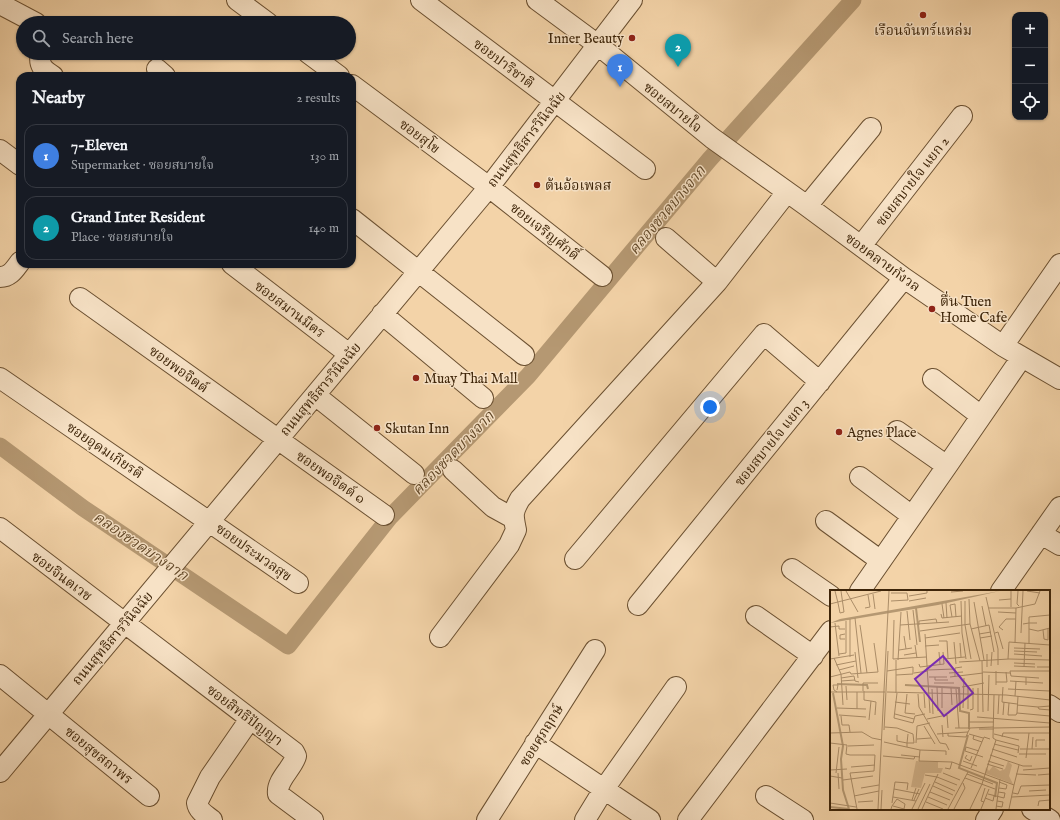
<!DOCTYPE html>
<meta charset="utf-8">
<style>
body{margin:0;font-family:"IM FELL English","Noto Serif Thai",serif;background:#20242c;color:#f1f3f6}
.controls{position:absolute;right:12px;top:12px;display:grid;overflow:hidden;border-radius:8px;box-shadow:0 1px 3px #0004}
.controls button{width:36px;height:36px;display:grid;place-items:center;padding:0;border:0;border-bottom:1px solid #363941;background:#171b24;color:#f1f3f6;font:20px sans-serif}
.you{position:absolute;left:710px;top:407px;width:14px;height:14px;margin:-10px;border:3px solid #fff;border-radius:50%;background:#1a73e8;box-shadow:0 0 0 6px #1a73e833}
.badge{display:grid;place-items:center;width:26px;height:26px;border-radius:50%;background:#ea580c;color:#fff;font-size:13px;font-weight:700}
.pin{position:absolute;translate:-50% -33px;filter:drop-shadow(0 1px 2px #0008)}
.pin::after{content:'';position:absolute;top:21px;width:14px;height:12px;background:inherit;clip-path:polygon(0 0,100% 0,50% 100%)}
.list{margin:0;padding:0;list-style:none}
h2{display:flex;justify-content:space-between;align-items:center;height:52px;margin:0;padding:0 16px;font-size:17px}
h2 small{font-size:13px;font-weight:400;color:#9ea1a6}
.list li{display:grid;grid-template-columns:26px 1fr auto;gap:12px;align-items:center;box-sizing:border-box;height:64px;margin:0 8px 8px;padding:0 8px;border:1px solid #363941;border-radius:12px}
.list b{display:block;font-size:15px;white-space:nowrap}
.list p{margin:0;font-size:13px;white-space:nowrap;color:#9ea1a6}
.list em{font-size:13px;font-style:normal;color:#9ea1a6}
.icon{flex:none;width:22px;height:22px;fill:none;stroke:currentColor;stroke-width:2;stroke-linecap:round;stroke-linejoin:round}
.map{position:relative;flex:none;width:1060px;height:820px;overflow:hidden}
.search{position:absolute;background:#171b24;box-shadow:0 1px 3px #0004;left:16px;top:16px;width:340px;height:44px;display:flex;align-items:center;gap:10px;box-sizing:border-box;padding:0 14px;border-radius:22px;color:#9ea1a6;font-size:15px}
.panel{position:absolute;background:#171b24;box-shadow:0 1px 3px #0004;left:16px;top:72px;width:340px;height:196px;border-radius:12px}
.map>svg:first-child{display:block}
.lines{fill:none;stroke-linecap:round;stroke-linejoin:round}
.canal{stroke:#b59872;stroke-width:17}
.minor-casing{stroke:#6b5031;stroke-width:22}
.minor{stroke:#f7e2c6;stroke-width:20}
.poi-dot{fill:#8f2418;stroke:#f7e2c6;stroke-width:1.5}
.labels{text-anchor:middle;stroke-width:3;stroke-linejoin:round;paint-order:stroke}
.poi-label{font-size:14px;fill:#3e2509;stroke:#f7e2c6;text-anchor:start}
.street-label{font-size:14px;fill:#3e2509;stroke:#f7e2c6}
.water-label{font-size:15px;font-style:italic;fill:#624828;stroke:#f7e2c6}
.inset-river{fill:none;stroke:#b59872;stroke-width:2}
.inset-road{fill:none;stroke:#ab8d68;stroke-width:1}
.view{fill:#7b2cbf;fill-opacity:0.15;stroke:#7b2cbf;stroke-width:2}
.inset-edge{fill:none;stroke:#3e2509;stroke-width:2}
</style>
<div class="map">
<svg width="1060" height="820" viewBox="0 0 1060 820">
<rect width="100%" height="100%" fill="#f3d3a8"/>
<filter id="stains"><feTurbulence type="fractalNoise" baseFrequency=".005" numOctaves="4"/><feColorMatrix values="0 0 0 0 .2 0 0 0 0 .09 0 0 0 0 .02 0 0 0 .5 -.17"/></filter>
<radialGradient id="worn" r=".72"><stop offset=".6" stop-color="#630" stop-opacity="0"/><stop offset="1" stop-color="#630" stop-opacity=".3"/></radialGradient>
<g class="lines">
<path class="canal" d="M0,446l83,62 205,138 102,-129 138,-141 181,-216 144,-160"/>
<g class="minor-casing">
<path id="minor" d="M237,0l31,23
M421,0l224,169
M537,0l61,45 114,93 95,68 97,72 99,68 57,33
M0,4l36,19
M41,53c-3,12 2,17 12,23
M308,53l31,23
M157,69l8,7
M352,85l137,102 113,89
M0,150l20,15
M807,206l64,-78
M352,219l172,136
M666,238l51,44 70,-90
M861,246l101,-130
M232,264l117,90
M0,277c10,0 14,-7 20,-15
M80,298l304,217
M382,314l101,84
M1003,346l57,-82
M0,378l298,205
M933,379l48,37
M315,395l99,79
M897,431l50,35
M453,470l40,37 20,11
M860,477l52,39
M826,521l55,40
M0,528l294,224 2,4c-3,12 -20,24 -18,38l35,26
M1041,534l19,11
M575,559l189,-225 56,48
M792,569l39,27
M860,591l87,-125 75,-109
M1001,591l59,-84
M638,605l266,-327
M756,616l57,40
M440,637l69,-92 7,-15c-3,-15 -4,-17 4,-31l197,-217
M0,675l149,121
M1049,705l11,7
M535,743l115,77
M0,772l489,-585 143,-187
M766,796l37,24
M1032,809l18,11
M212,820c-6,-5 -14,-9 -15,-17l13,-26 40,-58
M487,820l108,-170
M585,820l19,-31 72,-102
M688,820l143,-189
M986,820l7,-11"/>
</g>
<use href="#minor" class="minor"/>
</g>
<g class="poi-dot">
<circle cx="923" cy="15" r="4"/>
<circle cx="632" cy="38" r="4"/>
<circle cx="537" cy="185" r="4"/>
<circle cx="932" cy="309" r="4"/>
<circle cx="416" cy="378" r="4"/>
<circle cx="377" cy="428" r="4"/>
<circle cx="839" cy="432" r="4"/>
</g>
<g class="labels">
<g class="poi-label">
<text x="923" y="35" text-anchor="middle">เรือนจันทร์แหล่ม</text>
<text x="624" y="43" text-anchor="end">Inner Beauty</text>
<text x="545" y="190">ต้นอ้อเพลส</text>
<text x="940" y="306">ตื่น Tuen<tspan x="940" dy="16">Home Cafe</tspan></text>
<text x="424" y="383">Muay Thai Mall</text>
<text x="385" y="433">Skutan Inn</text>
<text x="847" y="437">Agnes Place</text>
</g>
<g class="street-label">
<text transform="translate(504 63) rotate(37)" y="5">ซอยปาริชาติ</text>
<text transform="translate(673 107) rotate(39)" y="5">ซอยสบายใจ</text>
<text transform="translate(420 136) rotate(37)" y="5">ซอยสุโข</text>
<text transform="translate(526 139) rotate(-52)" y="5">ถนนสุทธิสารวินิจฉัย</text>
<text transform="translate(912 181) rotate(-52)" y="5">ซอยสบายใจ แยก 2</text>
<text transform="translate(545 231) rotate(38)" y="5">ซอยเจริญศักดิ์</text>
<text transform="translate(883 262) rotate(36)" y="5">ซอยคลายกังวล</text>
<text transform="translate(290 309) rotate(37)" y="5">ซอยสมานมิตร</text>
<text transform="translate(179 369) rotate(36)" y="5">ซอยพอจิตต์</text>
<text transform="translate(320 389) rotate(-50)" y="5">ถนนสุทธิสารวินิจฉัย</text>
<text transform="translate(771 442) rotate(-51)" y="5">ซอยสบายใจ แยก 3</text>
<text transform="translate(105 450) rotate(34)" y="5">ซอยอุดมเกียรติ</text>
<text transform="translate(331 477) rotate(35)" y="5">ซอยพอจิตต์ ๑</text>
<text transform="translate(254 552) rotate(35)" y="5">ซอยประมวลสุข</text>
<text transform="translate(62 576) rotate(37)" y="5">ซอยจินตเวช</text>
<text transform="translate(112 638) rotate(-50)" y="5">ถนนสุทธิสารวินิจฉัย</text>
<text transform="translate(245 715) rotate(37)" y="5">ซอยสิทธิปัญญา</text>
<text transform="translate(541 735) rotate(-58)" y="5">ซอยศุภฤกษ์</text>
<text transform="translate(99 755) rotate(39)" y="5">ซอยสุขสถาพร</text>
</g>
<g class="water-label">
<text transform="translate(667 210) rotate(-50)" y="5">คลองชวดบางจาก</text>
<text transform="translate(453 453) rotate(-46)" y="5">คลองชวดบางจาก</text>
<text transform="translate(141 546) rotate(34)" y="5">คลองชวดบางจาก</text>
</g>
</g>
<g transform="translate(830 590)">
<rect width="220" height="220" fill="#f3d3a8"/>
<path d="M86,171l22,1v6h5l-2,5h-16l-4,15 -10,-1zM178,171l4,4 -3,11 4,8 -28,-11 1,-6 3,4 4,-5 7,5 5,-2z" fill="#d4b58d"/>
<path d="M170,1l-62,14 -108,18 10,-4z" fill="#b59872"/>
<path class="inset-river" d="M86,18l4,34M7,94l30,1 1,4M75,95l54,3 1,23 9,2v16M3,103l10,53 -2,13 2,31 6,19M138,145l-9,33 38,15 -2,14M0,217l19,2"/>
<path class="inset-road" d="M5,1l3,12M16,1l12,21M188,1l-1,13 2,2M197,1l13,2M121,2l12,-1M43,4l2,15M79,6l18,-3v-2M156,7l12,52v16M139,9l1,25 10,37M169,10l12,-1M61,11l17,-1 -1,-7h-16M79,11l17,-3M131,11l1,32 4,26M135,11v24l6,34M144,12l10,58M8,13l2,10 4,-1 -3,-21M116,13l1,15M0,14l51,-13M112,14l2,14M152,16l4,20M181,17v-16M35,18l5,-1 -2,-12M159,18h27l19,-4 5,-13M83,20l4,35M77,21l3,29M168,22l18,1M111,24l1,4 20,-2M122,27l-2,-12 5,-1 1,13M25,28l6,55M64,30l-1,39 33,-2M5,33l4,33M193,34l6,-1v-6l21,-2M30,35l7,48M70,35l49,-3M89,35v-4l17,-2 1,4M0,37l9,-1v3h6M141,39l18,-4 5,27M199,39l9,2 12,-3M173,40l-4,-3 7,-8h10M213,40l1,9 4,1v-12M90,41l50,-7M165,43l3,-1 5,17M191,43l2,-42M15,44l-5,1v4h5M95,44l5,79M149,44l12,-2M74,46l2,13M95,48l35,-5M150,48l12,-2M109,51h8l1,17M124,52l2,22M130,53l1,14M185,53l1,-35M199,53v-20h8M85,55l2,13M95,56l14,-1M184,58l26,1M69,60l13,-2M184,61l23,1M25,62l3,26M109,62l1,12M9,64l7,-1v-32M157,64v13M184,64l28,2M74,65l12,-2M20,67v-38M4,68l7,16 2,31M0,69l24,-4M114,69l21,-2M178,69l1,-17 41,3M68,70l3,-48M152,71l1,51M129,72l50,-3 41,1M184,73l21,1M89,74l1,3 24,-3 -1,-12M6,75l20,-4M161,76l1,-14M184,76l21,1M194,77l1,-24M207,77h13M9,80l15,-4M98,80l26,-1M57,81l26,-4v7l-17,1M166,81v14M153,82l27,1M84,83l14,-2M119,83l14,-1M125,86v-8l7,-1M0,87l20,-5 1,2 27,-2 -4,-29M99,87h18M105,87v3h13M120,87l33,-4M196,87v5l17,1M11,88l13,-2 1,5 4,1M209,88l-28,-2 -1,-5h40M11,91l14,-1M180,91l16,1v3M166,92h11l-1,-10M104,93h20M16,96l1,14M107,97l1,24M132,97l22,-4M173,97l-1,15 15,2M112,98v20M121,98l1,17M138,98v21M102,99l1,25M126,99l3,39M178,99l42,2M7,100l1,-5h-5l1,5 3,2M33,101v-8h15M34,101v9l7,1 -2,19M0,102h55M27,102v17M57,102l119,3 44,5M66,103v-33M67,103l-3,25 19,5 2,-7 10,-2M77,104l-2,19 10,1M88,104l1,13 21,36 6,1 3,6M94,104l1,14M185,106l1,-15M188,106l-1,17 33,3M41,111l5,1 -1,13M65,112l15,2M179,113l-1,12h8l1,-2M187,115l21,2M220,116l-12,1 1,2 11,1M7,118l29,1M133,118l1,-30M140,120l3,-1v-21M158,121l1,-36M148,122v-24M65,124l19,5M168,124l1,-19M9,125l27,2M173,125l1,-13M11,126l1,9h7l1,7M147,127l73,6M97,129l20,-4 1,13M139,132h25M112,135l1,12M94,136l11,18M55,137l12,1 16,6 1,9h-7v4M125,138h14M164,138l56,-1M149,139h15M54,140l4,-79M0,143l32,-1 10,6 10,2M118,143v3l18,1 2,-5M107,144l31,-2 2,-4 24,-1M139,144l14,4M164,144l25,6M67,145v6l10,2 1,-9M144,145l-1,4 9,3M172,147l1,-4h47M87,149l14,-1M166,150l23,6 -1,7M54,152l36,8 -1,11 33,1 62,23 -5,24M0,153l17,2 -1,9 4,1h25l-1,16 -24,2 7,36M86,153l1,-17 13,-3M164,154l24,6M18,156l26,-1M206,157v-7h9M162,159l25,8M190,159h30M202,159l1,-12M90,160l26,1v4M149,161l-13,-4 -1,4 18,6M189,164h27M71,165l19,2M137,165l-2,3 5,3 2,-5M160,165l33,11h9M53,166l31,3 1,-3M196,168l3,-25M133,171l14,5M158,171l16,5M157,174l16,5M21,177l24,-2M115,178l5,1 2,-7M141,178l13,-31 6,2M0,180l17,-1M193,180l27,-2M6,183l3,-26M8,183l1,16M113,183l17,7M137,184l26,10M186,184l20,1M95,185l12,2 20,8M208,185l12,-1M0,186l12,2M135,188l30,11M13,190l30,-4M105,192l20,9M184,195l5,-20M103,196l20,9M31,198l18,-3M169,198l7,1 1,-4 -8,-3M64,199l26,5M199,201l17,-1M100,202l20,8M183,203l5,1 3,-8 29,-1M158,204l16,4 1,-5 -7,-1M24,206l25,-5M63,207l23,4M98,207l19,8M182,207l38,-2M155,208l8,3 1,-5M82,210l4,-12M84,210l5,-11M28,212l15,-1M96,212l17,7M154,212l-3,-1 4,-13M0,213l26,4M62,213l3,-21 13,1 -1,7M166,216l6,1 1,-5 -6,-1M208,216l1,-5 11,-1M48,219l11,-218M51,219l1,-19M61,219l1,-3 5,-7 8,5 -1,5 -11,-3M82,219l13,-26M88,219l12,-25M92,219l16,-35M118,219l20,-37M124,219l11,-21 -2,-5M140,219l12,-25 14,-44 -3,-2 1,-43M151,219l8,-20M166,219l4,-30"/>
<path class="view" d="M113,66l30,37 -29,23 -29,-37z"/>
<rect width="220" height="220" class="inset-edge"/>
</g>
<rect width="100%" height="100%" filter="url(#stains)"/>
<rect width="100%" height="100%" fill="url(#worn)"/>
</svg>
<div class="controls">
<button>+</button>
<button>−</button>
<button><svg class="icon" aria-label="locate" viewBox="0 0 24 24"><circle cx="12" cy="12" r="6"/><path d="M12 2v4M12 18v4M2 12h4M18 12h4"/></svg></button>
</div>
<div class="you"></div>
<div class="pin badge" style="left:620px;top:87px;background:#3f7fe0">1</div>
<div class="pin badge" style="left:678px;top:67px;background:#0f9aa8">2</div>
<div class="search"><svg class="icon" aria-label="search" viewBox="0 0 24 24"><circle cx="10" cy="10" r="6"/><path d="M15 15l6 6"/></svg>Search here</div>
<section class="panel">
<h2>Nearby<small>2 results</small></h2>
<ul class="list">
<li><span class="badge" style="background:#3f7fe0">1</span><div><b>7-Eleven</b><p>Supermarket · ซอยสบายใจ</p></div><em>130 m</em></li>
<li><span class="badge" style="background:#0f9aa8">2</span><div><b>Grand Inter Resident</b><p>Place · ซอยสบายใจ</p></div><em>140 m</em></li>
</ul>
</section>
</div>
